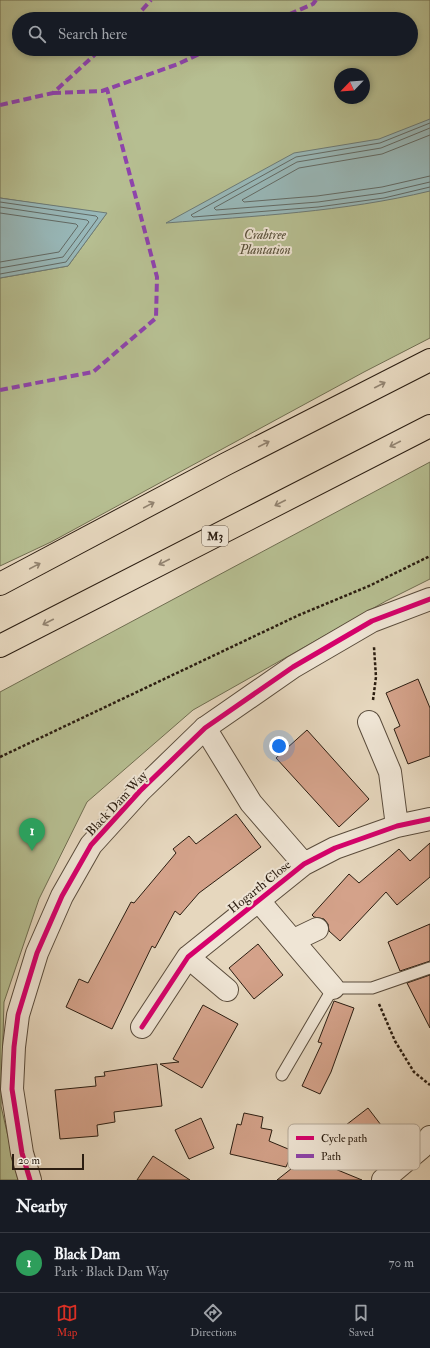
<!DOCTYPE html>
<meta charset="utf-8">
<style>
body{margin:0;font-family:"IM FELL Double Pica",serif;background:#20242c;color:#f1f3f6}
.compass{position:absolute;left:334px;top:68px;width:36px;height:36px;border-radius:50%;background:#171b24;box-shadow:0 2px 6px #0003;rotate:245deg}
.scale{position:absolute;left:12px;bottom:10px;width:72px;box-sizing:border-box;padding-left:4px;border:2px solid #2b1d11;border-top:0;font-size:11px;line-height:14px;white-space:nowrap;color:#2b1d11;-webkit-text-stroke:3px #efe5d5;paint-order:stroke}
.you{position:absolute;left:279px;top:746px;width:14px;height:14px;margin:-10px;border:3px solid #fff;border-radius:50%;background:#1a73e8;box-shadow:0 0 0 6px #1a73e833}
.badge{display:grid;place-items:center;width:26px;height:26px;border-radius:50%;background:#d93025;color:#fff;font-size:13px;font-weight:700}
.pin{position:absolute;translate:-50% -33px;filter:drop-shadow(0 1px 2px #0008)}
.pin::after{content:'';position:absolute;top:21px;width:14px;height:12px;background:inherit;clip-path:polygon(0 0,100% 0,50% 100%)}
.list{margin:0;padding:0;list-style:none}
h2{display:flex;justify-content:space-between;align-items:center;height:52px;margin:0;padding:0 16px;font-size:17px}
h2 small{font-size:13px;font-weight:400;color:#9ea1a6}
.list li{display:grid;grid-template-columns:26px 1fr auto;gap:12px;align-items:center;box-sizing:border-box;height:60px;padding:0 16px;border-top:1px solid #363941}
.list b{display:block;font-size:15px;white-space:nowrap}
.list p{margin:0;font-size:13px;white-space:nowrap;color:#9ea1a6}
.list em{font-size:13px;font-style:normal;color:#9ea1a6}
.icon{flex:none;width:22px;height:22px;fill:none;stroke:currentColor;stroke-width:2;stroke-linecap:round;stroke-linejoin:round}
.map{position:relative;flex:none;width:430px;height:1180px;overflow:hidden}
.search{position:absolute;background:#171b24;box-shadow:0 2px 6px #0003;left:12px;right:12px;top:12px;height:44px;display:flex;align-items:center;gap:10px;box-sizing:border-box;padding:0 14px;border-radius:22px;color:#9ea1a6;font-size:15px}
.sheet{height:112px;background:#171b24}
nav{display:flex;justify-content:space-around;align-items:center;box-sizing:border-box;height:56px;border-top:1px solid #363941;background:#171b24;font-size:11px;color:#9ea1a6}
nav a{display:grid;justify-items:center;gap:2px}
nav .on{color:#d93025}
.map>svg:first-child{display:block}
.green{fill:#b6be91;stroke:#706e51;fill-rule:evenodd}
.water{fill:#98b8b9;stroke:#6c7a76}
.lines{fill:none;stroke-linecap:round;stroke-linejoin:round}
.shore{stroke:#626a65;stroke-width:1}
.building{fill:#d4a28a;stroke:#2b1d11}
.service-casing{stroke:#5a4c3c;stroke-width:13}
.minor-casing{stroke:#5a4c3c;stroke-width:24}
.tertiary-casing{stroke:#5a4c3c;stroke-width:24}
.motorway-casing{stroke:#2b1d11;stroke-width:24}
.path{stroke:#2b1d11;stroke-width:2.5;stroke-dasharray:3 2;stroke-linecap:butt}
.service{stroke:#efe5d5;stroke-width:11}
.minor{stroke:#efe5d5;stroke-width:22}
.tertiary{stroke:#efe5d5;stroke-width:22}
.motorway{stroke:#e6d7be;stroke-width:22}
.quiet{stroke:#8e44ad;stroke-width:4;stroke-dasharray:8 4;stroke-linecap:butt}
.cycleway-casing{stroke:#efe5d5;stroke-width:8}
.cycleway{stroke:#d6006c;stroke-width:5}
.oneway{stroke:#928370}
.labels{text-anchor:middle;stroke-width:4;stroke-linejoin:round;paint-order:stroke}
.shield{fill:#efe5d5;stroke:#66594c;stroke-width:1}
.shield-label{font-size:12px;font-weight:bold;fill:#2b1d11}
.park-label{font-size:13px;font-style:italic;fill:#554d37;stroke:#efe5d5}
.street-label{font-size:13px;fill:#2b1d11;stroke:#efe5d5}
.key{fill:#efe5d5;stroke:#b4a99a;stroke-width:1}
.key-label{font-size:11px;fill:#2b1d11}
</style>
<div class="map">
<svg width="430" height="1180" viewBox="0 0 430 1180">
<rect width="100%" height="100%" fill="#e6d7be"/>
<filter id="stains"><feTurbulence type="fractalNoise" baseFrequency=".005" numOctaves="4"/><feColorMatrix values="0 0 0 0 .2 0 0 0 0 .09 0 0 0 0 .02 0 0 0 .5 -.17"/></filter>
<radialGradient id="worn" r=".72"><stop offset=".6" stop-color="#630" stop-opacity="0"/><stop offset="1" stop-color="#630" stop-opacity=".3"/></radialGradient>
<path class="green" d="M0,0h430v338l-66,34 -313,170 -51,24v-288l68,-12 38,-52 -106,-16zM19,19h392v30h-392zM340,74h24v24h-24z
M430,462v117l-44,22 -193,109 -106,92 -48,97 -35,103 -3,104 17,74h-18v-488z"/>
<path class="water" d="M430,119v72c-87,21 -175,25 -264,32l128,-70 85,-14z
M0,198l107,15 -39,53 -68,12z"/>
<g class="lines">
<path class="shore" d="M430,123l-50,20 -84,14 -105,58 2,2 125,-10 66,-9 46,-11
M430,128l-49,20 -84,14 -83,46 2,2 102,-8 65,-9 47,-11
M430,135l-48,19 -83,14 -57,32 2,2 73,-6 65,-9 48,-11
M0,202l96,14 2,2 -32,44 -66,12
M0,207l87,13 2,2 -26,35 -63,11
M0,213l76,11 2,2 -19,26 -59,10"/>
</g>
<path class="building" d="M418,679l12,29v48l-22,8 -14,-35 6,-3 -14,-33z
M307,730l62,69 -30,28 -63,-69z
M236,814l25,33 -62,46 -19,22 -5,-4 -20,37 -3,-2 -40,83 -46,-22 13,-28 9,4 43,-81 3,1 42,-50 -3,-4 16,-13 7,8z
M430,843v34l-33,28 -11,-13 -46,49 -11,-10 -1,-7 -4,-5 -10,-2 -2,-2 37,-41 10,9 40,-34 11,12z
M430,924v37l-30,10 -12,-29z
M258,944l25,31 -29,24 -25,-31z
M430,975v53l-23,-45z
M334,1001l20,7 -23,64 -11,22 -18,-8 20,-43 -4,-1z
M203,1005l35,19 -36,64 -42,-24 19,-2 -6,-3z
M157,1064l5,42 -48,6 1,10 -18,3 1,11 -38,3 -5,-49 41,-4 -1,-9 10,-1 -1,-4z
M368,1108l26,34 -22,17 -26,-34z
M244,1113l19,4 -2,11 11,2 -3,11 24,10 -7,16 -56,-13 7,-30 4,1z
M201,1118l13,30 -25,11 -14,-29z
M153,1156l37,24h-53z
M306,1157l56,23h-85z"/>
<g class="lines">
<g class="service-casing">
<path id="service" d="M282,1075l51,-87h39l58,-20"/>
</g>
<g class="minor-casing">
<path id="minor" d="M369,722l21,50 7,54
M205,728l46,75 53,61
M258,900l75,88
M294,940l23,-11
M188,957l39,33
M142,1027l46,-70 116,-93 31,-16 62,-22 33,-7
M383,1180l39,-33 8,-10"/>
</g>
<g class="tertiary-casing">
<path id="tertiary" d="M30,1180l-8,-27 -10,-64 2,-42 4,-32 19,-62 25,-57 29,-51 49,-54 65,-63 88,-61 79,-46 58,-22"/>
</g>
<g class="motorway-casing">
<path id="motorway" d="M0,584l226,-120 204,-104
M0,646l430,-220"/>
</g>
<path class="path" d="M373,700l3,-23 -2,-30
M0,757l299,-142 70,-29 61,-30
M379,1004l16,37 19,31 16,13"/>
<use href="#service" class="service"/>
<use href="#minor" class="minor"/>
<use href="#tertiary" class="tertiary"/>
<use href="#motorway" class="motorway"/>
<path class="quiet" d="M134,19l17,-19
M278,19l35,-15 3,-4
M53,93l49,-2 76,-27 32,-15
M0,105l53,-12 48,-44
M0,390l93,-18 63,-54 1,-41 -50,-188"/>
<g class="cycleway-casing">
<path id="cycleway" d="M142,1027l46,-70 116,-93 31,-16 62,-22 33,-7
M30,1180l-8,-27 -10,-64 2,-42 4,-32 19,-62 25,-57 29,-51 49,-54 65,-63 88,-61 79,-46 58,-22"/>
</g>
<use href="#cycleway" class="cycleway"/>
</g>
<defs><path id="oneway-shaft" d="M-6 0H5M1.5-3L5.5 0L1.5 3" fill="none" stroke-width="1.6" stroke-linecap="round" stroke-linejoin="round"/></defs>
<g class="oneway">
<use href="#oneway-shaft" transform="translate(380 385) rotate(-27)"/>
<use href="#oneway-shaft" transform="translate(264 444) rotate(-27)"/>
<use href="#oneway-shaft" transform="translate(395 444) rotate(153)"/>
<use href="#oneway-shaft" transform="translate(280 503) rotate(153)"/>
<use href="#oneway-shaft" transform="translate(149 505) rotate(-28)"/>
<use href="#oneway-shaft" transform="translate(164 562) rotate(153)"/>
<use href="#oneway-shaft" transform="translate(35 566) rotate(-28)"/>
<use href="#oneway-shaft" transform="translate(48 622) rotate(153)"/>
</g>
<g class="labels">
<rect class="shield" x="202" y="526" width="26" height="20" rx="3"/>
<g class="shield-label">
<text x="215" y="540">M3</text>
</g>
<g class="park-label">
<text x="265" y="239">Crabtree<tspan x="265" dy="15">Plantation</tspan></text>
</g>
<g class="street-label">
<text transform="translate(116 803) rotate(-47)" y="5">Black Dam Way</text>
<text transform="translate(259 886) rotate(-39)" y="5">Hogarth Close</text>
</g>
</g>
<rect x="288" y="1124" width="132" height="46" rx="6" class="key"/>
<rect x="296" y="1136" width="18" height="4" fill="#d6006c"/>
<rect x="296" y="1154" width="18" height="4" fill="#8e44ad"/>
<g class="key-label">
<text x="321" y="1142">Cycle path</text>
<text x="321" y="1160">Path</text>
</g>
<rect width="100%" height="100%" filter="url(#stains)"/>
<rect width="100%" height="100%" fill="url(#worn)"/>
</svg>
<svg class="compass" viewBox="-18 -18 36 36"><path d="M0-13l5 13h-10z" fill="#e53935"/><path d="M0 13l5-13h-10z" fill="#9ea1a6"/></svg>
<div class="scale">20 m</div>
<div class="you"></div>
<div class="pin badge" style="left:32px;top:851px;background:#2e9e5b">1</div>
<div class="search"><svg class="icon" aria-label="search" viewBox="0 0 24 24"><circle cx="10" cy="10" r="6"/><path d="M15 15l6 6"/></svg>Search here</div>
</div>
<section class="sheet">
<h2>Nearby<small></small></h2>
<ul class="list">
<li><span class="badge" style="background:#2e9e5b">1</span><div><b>Black Dam</b><p>Park · Black Dam Way</p></div><em>70 m</em></li>
</ul>
</section>
<nav>
<a class="on"><svg class="icon" aria-label="map" viewBox="0 0 24 24"><path d="M3 6l6-2 6 2 6-2v14l-6 2-6-2-6 2zM9 4v14M15 6v14"/></svg>Map</a>
<a><svg class="icon" aria-label="directions" viewBox="0 0 24 24"><path d="M12 3l9 9-9 9-9-9zM9 14v-3h6M13 9l2 2-2 2"/></svg>Directions</a>
<a><svg class="icon" aria-label="saved" viewBox="0 0 24 24"><path d="M7 4h10v16l-5-4-5 4z"/></svg>Saved</a>
</nav>
